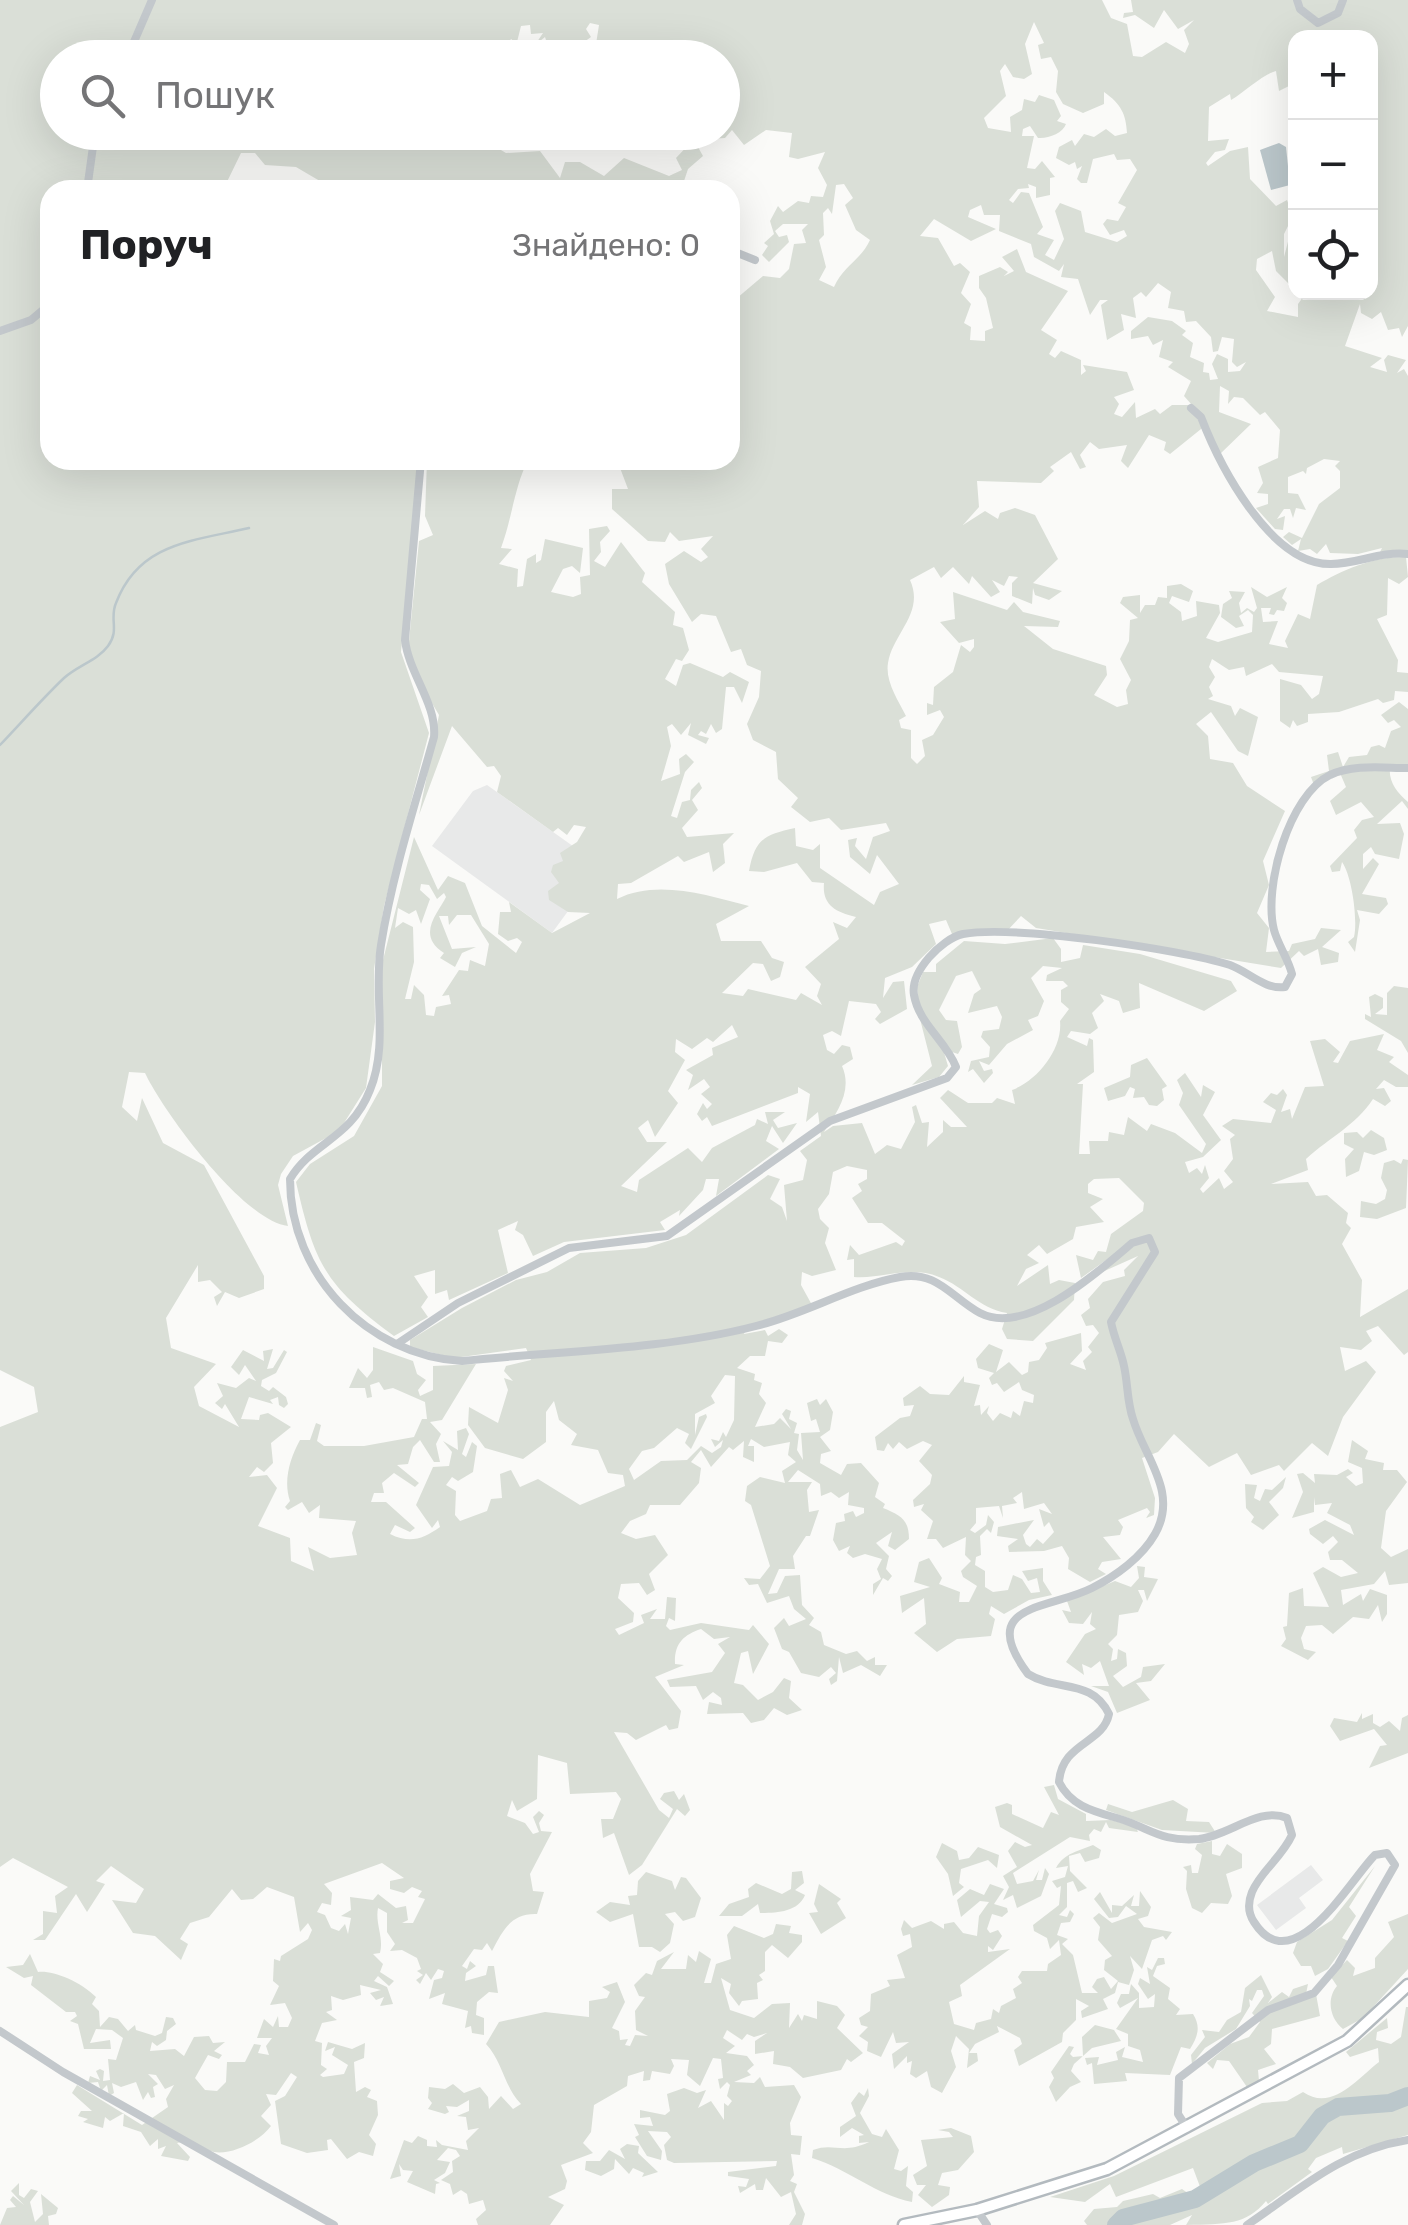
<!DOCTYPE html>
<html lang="uk">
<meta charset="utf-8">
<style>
body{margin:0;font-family:Rubik,sans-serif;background:#f6f6f6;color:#202124}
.controls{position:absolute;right:30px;top:30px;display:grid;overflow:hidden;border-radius:20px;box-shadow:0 10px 40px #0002}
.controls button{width:90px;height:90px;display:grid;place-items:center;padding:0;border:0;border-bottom:2px solid #e0e0e0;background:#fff;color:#202124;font:50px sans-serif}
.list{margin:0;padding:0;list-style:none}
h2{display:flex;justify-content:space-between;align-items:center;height:130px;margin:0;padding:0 40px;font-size:42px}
h2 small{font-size:32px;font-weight:400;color:#757577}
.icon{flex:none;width:55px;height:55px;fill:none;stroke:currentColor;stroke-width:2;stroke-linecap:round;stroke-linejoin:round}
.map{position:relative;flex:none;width:1408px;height:2225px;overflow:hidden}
.search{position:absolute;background:#fff;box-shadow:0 10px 40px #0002;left:40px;top:40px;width:700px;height:110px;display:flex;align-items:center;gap:25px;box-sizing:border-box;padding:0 35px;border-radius:55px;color:#757577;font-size:38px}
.panel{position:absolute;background:#fff;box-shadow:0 10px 40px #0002;left:40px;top:180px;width:700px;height:290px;border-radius:30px}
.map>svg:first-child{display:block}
.built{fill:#e8e9e9}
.green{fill:#dadfd7;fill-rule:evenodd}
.water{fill:#bbc7cb}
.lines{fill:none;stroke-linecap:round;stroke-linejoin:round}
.stream{stroke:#bbc7cb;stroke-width:2.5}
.river{stroke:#bbc7cb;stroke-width:18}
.secondary-casing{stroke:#b3babf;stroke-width:15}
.street{stroke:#c3c8cc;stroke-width:8}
.secondary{stroke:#fff;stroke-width:10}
</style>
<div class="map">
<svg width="1408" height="2225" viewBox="0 0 1408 2225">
<rect width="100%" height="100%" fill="#fafaf8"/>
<path class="built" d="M487,785l114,81 -49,67 -120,-87 41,-55z
M1311,1865l12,15 -24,18 7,10 -30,22 -19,-25z"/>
<path class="green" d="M0,0h1102l9,18 16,6 6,32 9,1 24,-15 19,11 4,-9 -5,-14 10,-10 -16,9 -14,-19 -10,18 -19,-13 -12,3 1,-5 9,-1 -2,-12h277v326l-6,11 -3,-9 -11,2 -7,-18 -9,7 -11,-6 -1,-9 -15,42 37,12 -12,9 17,5 -3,-12 4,-5 18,5 -9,13 7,-4 4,7v176h-28l2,-4 -24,6 -28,-1 -4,-9 -9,10 -7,-5 -12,2 3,-12 -9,6 -9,-8 6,-5 13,6 17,-34 21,-16v-17l-5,-5 5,-5 -16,-2 -17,9 -1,6 -3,-3 -15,6v16l10,1 8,16 -10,-2 -3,10 -3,-9h-6l-7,10 8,-3 -2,14 -8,-1 -19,-21 12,-4v-10l-11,-1 6,-10 -5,-16 20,-9 2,-28 -15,-18 -5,3 -17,-17 -9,-1 -6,7 1,-13 -9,-5 -1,26 32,12 -32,31 -13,-30 -36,29 -6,-4 2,-8 -17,-7 -21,33 -7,-7 6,-16 -28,4 -9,-7 -10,13 6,12 -6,2 -9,-17 -21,15 4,4 -13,12 -64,-2 2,26 -16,18 22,-14 13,8 2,-6 15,-5 20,7 23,44 -25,24 29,8 -13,9 -14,-5 -2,-7 -1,16 -20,-8v-13l6,-6 -9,-1 -5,10 -12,-6 8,12 -9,5 -19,-21 -3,8 -16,-17 -12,11 -7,-11 -24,13c15,33 -17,53 -22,83 -3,18 10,37 18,53l-7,4 2,8 10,2v28l6,6 8,-8 -3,-16 11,-5 11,-18 -4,-7 -13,5v-12l6,2 1,-18 19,-15 8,-27 9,7 4,-5v-8l-15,4 -19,-21 15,-3 -2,-27 54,18 7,-8 9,10 37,9 -2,6 -34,-1 29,23 53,17 1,9 -13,20 23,12 11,-3 -2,-14 5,-10 -11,-21 9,-18 1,-21 8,-2 -18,-15 3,-6 17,-2v18l5,-8h10l3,-8 9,1v-12l14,-2 12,7 -4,11 -17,-6 -3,7 12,9 1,9 15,-5 -1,-15 23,4 1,8 -14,25 12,4 34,-10 1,-17 -5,-5 -9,6 5,10 -8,2 -15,-11 2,-13 9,-6 -3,-7 16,1 -6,11 2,10 6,-5 7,4 3,-4 -6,-21 16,10 20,-10 -5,11 5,5 -3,8 -7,-1 -3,5 -5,-1 2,-6h-10l2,14 15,-1 -9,23 19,4 -3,-7 13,-27 12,5 7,-34c25,-15 58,-29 89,-28l2,20 -9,7 -11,-6 -1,37 -10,4 21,41 -1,12 11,1v19l-13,-1 -1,9 -11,3 -5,-4 -39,13 -31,2v8l-11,4 -4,-6 -3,8 -10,-7v-42l21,6 11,14 7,-5 4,-18 -44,-4 -7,-8 -26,12 -2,-9 -15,3 -17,-11 -3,8 6,10 -6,10 4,9 -5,3 23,7 4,10 5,-8 18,9 -10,39 -10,-5 -27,-39 -15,12 12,12 2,23 23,4 14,23 38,25 -22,50 6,24 -12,28 12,15 -3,24 23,-1 3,-7 23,-5 6,-11 20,2 -19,17 17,6 -1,9 -17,3 -3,-16 -14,7 -5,-5 -18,17 -245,-40 -15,-12 -15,16 -54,2 -6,-14 -17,4 7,20 -24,23 -27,11 -2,20 10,-16 11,-1 3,28 -27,15 -5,-5 6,-7 -5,-8 -27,-3 -8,35 -9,-5 -9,4 4,15 7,4 8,-9 8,2 3,12 -11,7c11,25 -5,46 -18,66l9,-6 29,-3 13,31 12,-9 14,4 14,-27 -3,-15 4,-2 6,18 7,-1 -2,25 16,-15v-12l8,7h16l-27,-29 8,-8 20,13h24l5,-5 18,6 -3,-14c25,-9 51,-41 48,-69l9,-12 -8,-7v-12l7,-4 -5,-5h-17l1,-6 15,-7 -19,-2 -12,12 13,23 -6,15 -10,4 5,10 -26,14 -18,21 -10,-4 5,10 8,-2 1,4 -9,10 -11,-14 -5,3 3,-11 18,-4 1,-10 -9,-10 2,-6 16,-2 3,-12 -5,-11 -29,7 6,-19 7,-5 -9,-18 -16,5 -17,34 7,10 11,1 5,26 -4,7 -15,-5 5,17 -9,11 -27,8 20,-19 -12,-47 -3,-32 6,-15h13v-8l28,-23 41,3 48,-6 8,11v13l19,-4 3,-13 57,9 91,27 6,10 -33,20 -65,-28 1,25 -17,5 -4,-12 -19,-7 4,7 -12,12 6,15 -8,6 -19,-3 -4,6 20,9 2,-8 4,2 1,32 -17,12h6l-4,70h11l-1,-13h19l1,-9 15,3 4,-18 19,14 4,-7 24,9 27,20 4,-9 -27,-39 4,-12 -6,-13 8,-7 16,24 2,-12 12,7 -12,23 18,25 -18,17 -18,5 4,11 8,-5 5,6 3,-9 4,13 -9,11 3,4 16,-15 5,11 9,-7 -9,-11 9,-12 -3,-20 5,-4 -13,-9 11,-7 38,4 5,-13 -13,-8 8,-9 6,2 6,-6 4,6 -6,17 9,-3 2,10 13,-32 19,-1 -14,-45 15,-2 15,13 -7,10 5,1 12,-22 34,-7 -7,16 17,7 -5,5 19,13v12h-12l-12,-7 -8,9 8,-1 7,13 -6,5 -12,-7c-18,27 -43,38 -67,60l2,11 -37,14 37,-2 8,14 11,-1 21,18 -2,10 5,5 -9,16 20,36 -2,37 48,-28v63l-4,3 -26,-29 -12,5 6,10 -11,9 -21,-3 5,24 21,-10 10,11 -33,45 -15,39 -16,-13 -28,28 -5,-6 -28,10 -14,-22 -28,14 -35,-33 -16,18 -16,6 13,40 -1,17 -8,3 4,-6 -3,-4 -29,12 5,7 -3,8 -17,2 18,22 -19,3 -4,7 8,5 -16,8 -22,-13 1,-11 -7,-12 -18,5 -35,1 -1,-6 10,-7 -21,-3 1,-9 36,-7 -11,15 3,9 4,3 7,-8 6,5 11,-12 -5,-10 -5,5 -5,-18 13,5 -8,-11 -20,6 -2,-17 -9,6 4,5 -15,3 1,12 -4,-12 -23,2v15l-6,7 5,3 11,-8 2,-10 6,7 -3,11 -4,-4 -7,7 1,19 -5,2 -1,8 10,6v16l8,5 15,-2 5,-15 9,4 9,14 9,-1 -3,-14 -9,3 -6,-10 21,-3v13l9,14 -23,5 -25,14 -13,-8 -2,8 6,5 -4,17 -34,3 -20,13 -23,-19 12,-9 -2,-26 -22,15 -2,-17 30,-9 -16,-5 5,-20 10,-4 13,20 -3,6 21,8 -1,10h10l8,-16 -14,-9 -2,-6 10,-10 -6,-6 1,-18 -23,11 -7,-9h-9l6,-18 -12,-11 3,-6 -10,3 -1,-7 17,-16 2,-9 -13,-14 13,-16 -9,-4 -16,8 -8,-7 -6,7 -5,-6 -4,8 -7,-1 -2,-13 25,-19 10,-2 4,-11 -10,1 -1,-8 17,-12 10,8 19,1 15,-19v6l16,3 -6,21 6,-1 1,10 8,-9 -2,7 6,8 7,-8 11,5 2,-7 7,5 4,-15 9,2 1,-8 -12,-5 -3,-8 -15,10 -7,-9 -5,2 -3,-7 5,-5 -16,-5 -2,-9 13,-15 14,6 -7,22 13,-10 13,13 6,-3 1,-10 10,-2 8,-12 -2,-5 36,-10 1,18 -12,13 16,6 -3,-9 9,-9 -4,-5 11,-14 -6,-8 -7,1 -5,-11 9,-7 -2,-9 15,-17 22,-6 -1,-6 14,-14 -38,17 9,-15 -28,20 -5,-23 17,5 5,-9 8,1 5,-18 32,-23 1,-8 -25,-25 -25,1 -6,5v9l15,6 -13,8 14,15 -28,5 -3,12 -26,15 -8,-9 -12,10 12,8 -13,6 -9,17 31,-21 2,19 9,-4 16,3 -1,17 -41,41 -26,-2 -5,-10 5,-16c-29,-5 -42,-26 -68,-36 -29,-12 -55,2 -85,0v-18l-7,1 3,-15 9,10 37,-13 6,4 3,-5 -23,-18h-14l-16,-25 10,-7 -4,-7 9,-5v-9l-20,-4 -14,6 -4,22 -11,15 2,10 9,9 -4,15 11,27 -24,6 -10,-4 -1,13 11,20 -65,21 -3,8 21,-4 3,6 11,-7 9,6 -6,8 -14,-2 -3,15h-15l-13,12 18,6 -1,6 8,3 -3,11 7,9 -11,24 19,-3 6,-6 11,11 -9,-15 4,-5 5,2 -2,8 8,4 -3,10 5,1 -2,16 6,10 -2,-27 19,-1 -4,-13 -5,2 -4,-18 10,-4 3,6 6,-6 7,13 -3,18 -10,7 11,14 -10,3 -1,9 21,12 6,-11 14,-1 18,20 -4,14 10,7 -2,4c17,7 26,11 26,31l-14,11 -7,-4 4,-14 -16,11 13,13 -3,13 6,7 -4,5 -5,-3 -10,17v-11l8,-5 -4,-10 5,-10 -17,-5 -12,4 -6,-5 3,-7 -11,5 -6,-11 3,-17 9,-2 -1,-7 9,-3 3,6 8,-4v-5l-16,-3 1,-13 -10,6 -8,-6 -10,4 -1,-12 -22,-14 -10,12h24l-5,8 2,22 10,-2 -9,26h-4l-13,20 2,13h-16l-11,25 9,-1 8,-17 15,-1 2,30 12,13 -5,7 12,7 3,13 22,9 11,-3 10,10 8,-4v8h12l-7,11 -19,-11 -18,8 -4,-16 -2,24 -6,4 -2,-6 7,-6 -5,-6 -12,10 -18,-4 -12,-21 -7,-3 -8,-21 10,-10 5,8 17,-7 -12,-10 -5,-13 -22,7 -9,-19 -9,1 -5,-7 16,1 10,-13 -19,-61 -6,-4 2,-15 13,-9 25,6 -3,-12 14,-9 -8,-7 2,-13 -26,5 -13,-8 -3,7h6v16l-11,-5 1,-16 -11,9 -4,-3 -18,20 -10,-17 -10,12 10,6 -2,15 -19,22h-30l-4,9 -16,7 -9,12 15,6 19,-4 13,20 -19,19 6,16 -8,5 -8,-12 -18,1 -3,14 16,15 -1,9 -18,7 4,6 25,-12 -3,-8 16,-6 -7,10h15l2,-22 9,1 -1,23 -6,-3 -3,8 4,4 31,-7 48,7 4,-5 16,19 -16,30 -5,-23 -7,2 -7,30 9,2 15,15 15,-8 11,-14 7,3 -2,17 13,12 -15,5 -13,-7 -10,12 -13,3 -8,-10 -36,1 2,-12 13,3 -1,-7 -8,-6 -10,8 -7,-14 -26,1 -3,-7 45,-8 13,-19 -7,-9 12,-7 -16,2 -13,-10c-18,6 -27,15 -26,35l9,1 -29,12 26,34 -3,17 -9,2 -3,-5 -30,15 -9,-7 -13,-1 45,78 10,8 4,-9 -13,-10 4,-6 10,-2 5,9 5,-6 6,16 -5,6 -8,-7 -35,56 -13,10 -15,-42 -11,5 -2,-19h12l8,-20 -5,-7 -46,2 -3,-31 -29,-8 -1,44 -20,12 -5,-11 -5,16 18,7 8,11 6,-2 -6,-15 6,-6 5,4 -5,8 2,8 11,1 -22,42 3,17 11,1 -7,22c-26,-1 -34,16 -45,37l-5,-8 -5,7 -8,-1 -12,17 5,3 3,-8 6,5 -10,7 -1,8 21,-6 2,-9h6l4,27 -9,-1 -12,10 -1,13 8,3v17l-12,-2 -1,-7 -6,2 3,-17 -26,-7 3,-11 -16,6 5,-19 8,-2 2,-7 -6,-2 -7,11 -5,-7 -6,11 -4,-4 7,-5 -6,-4 4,-2 -4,-11 -15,-8 -12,1 5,-7 -8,-12v-19l-9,-5c-3,16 6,29 2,45l-7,1 10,10 -3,8 14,9 -5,5 -11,-10 -4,5 13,6 6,17 -13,2 4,-9 -8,3 -6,-7 11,-3 -21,-5 1,10 -18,5 -12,-4 1,14 -6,2 11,8 -15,3 -7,18 7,2 -1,22 6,4 -7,6 3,2 21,-3 4,-9 -16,-10 3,-8 -10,4 3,-9 24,7 13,-6 -1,15 -10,4 2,30 9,-5 6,3 -4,7 10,4 1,14 -9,20 7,9 -3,12 -14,-4 -12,7 -16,-20 -4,1 1,10 -21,3 -26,-9 -6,-43 10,-5 12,-19 -6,-4 -15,22 -10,-1 5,11 -10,11 10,10c-10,14 -38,29 -57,26 -15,-3 -20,-13 -37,-9l13,14 -2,4 -27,-5 5,-10 -8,3v-10l-8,7 -9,-14 -18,-6 1,-13 -14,8 -5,-4 -2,11 -20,-6 5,-3 -10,-3 3,-5h11l-20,-18 5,-8 65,40 26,-18 -2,-8 8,-14 -9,4 -9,-14 -8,-1 10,10 -5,3 2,10 -4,1 -3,-6 -5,8 -7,-18 -15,5 -9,-4 2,10 -5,3 -2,-11 -6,6 -3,-9 -10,1 2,-7 10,4 -4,-9 4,-2 4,2 -1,10 7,-1 -2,-21 8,1 7,-22 -11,-8 -16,-1 -6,14 20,-3 1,9h-27l-6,-25 -8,-3 7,-5 -2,-4h-9l-35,-27 2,-9 -9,2 -18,-11 17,-2 7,-11 8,18c13,-2 41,8 58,25l-4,7 7,7 1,16 9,-10 9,2 10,12 7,-6 1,5 19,6 7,-3 4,-16 7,1 3,6 -9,7 -1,9 -9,6 -5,-4 -2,9 25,-2 9,7 10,-19 15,-1 4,7 12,-1 -11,9 8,4 -3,4 -11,-4 -13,23 10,12 12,1 9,-9 1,-20h18l9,-18 7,1 -3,8 11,2 -3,-9 6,-8h-15l7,-19 9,8 5,-11 1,11h9l4,-9 -7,-15 -15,2 9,-19 -6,-5 1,-22 6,2 1,-5 27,-17 4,-9 -4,-7 -8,9 -6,-35 -27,-10 -14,12 -12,1 -9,-11 -23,28 -19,6 -10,16 8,5 -7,16 -26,-24 -22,-3 -21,-33 24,3 8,-14 -33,-23 -15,15 9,3 -18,28 -11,-18 -31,46h-12l10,-6v-23l14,2 -2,-17 13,-9 -55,-29 -13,9v-440l38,-15 -4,-25 -34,-17zM1034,22l10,21 -6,2 3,14 10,-2 7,14 -2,21 7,12 20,9 21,-9v-12c17,12 22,22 23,41l-12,3 -9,-7 -12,8 -10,-3 -9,12 -3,-6 -13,7 -3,11 13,7 6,-3 2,7 5,-3 -5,13 4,4h6l6,-24 21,-5 3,6 13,-1 7,11 -19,33 8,4 -8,14 -11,-2 -4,5 7,11 14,-5 3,6 -10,6 -32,-10 -4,-21 -21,-8 -5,8 9,28 -10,21 -9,-5 9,-15 -17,-6 6,-7 -14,-34 -8,-1 -8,11 -4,-3 9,-11 11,-1 -1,-4 8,3v11l14,-3v-17l5,-1 -13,-16 -7,8 -8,-1 7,-32h-12l1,-7 7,-3 8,12c10,1 25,-5 28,-14l-9,-3 4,-5 -7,-16 -15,-5 -4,7 -11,-3 -2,11 -12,7 1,15 -23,-4 -4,-10 22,-22 -6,-25 5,-7 8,13 11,2 8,-5 -7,-30zM590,23l9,2 -5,32h86l6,-16 3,16 33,1v74l-32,1 3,7 -17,18 6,12 -13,6 -45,-18 -20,18 -24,-14h-15l-5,16 -20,-27 -34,2 -22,-13 5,-7 -431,-1v-74l425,-1 9,-5 1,5h11l-9,-5 2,-6 15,-7 -2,10 4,5 7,-28 9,-1 1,9 12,-1 -8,12 10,-8 3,9 22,6 21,-15 -5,-8zM1296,38h74v254l-64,1 -8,11v13l-31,-6 8,-14 -19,-27 1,-11 15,-8 4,20 15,15 4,-3v-43l-5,-6 -6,23v-23l5,-10 6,1v-16l-5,-1 -3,-8 -11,6 -26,-27 -2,-32 -18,4 -22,15 -2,-3 9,-11 10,-2 4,-11 -21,2 1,-34 21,-13 1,6c14,-8 32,-26 45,-29l3,20 14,-7 2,5zM732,130l12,15 22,-15 26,3 -3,24 9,2 27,-7 -7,16 9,17 -4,12 -12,-1 -2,7 -11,-2 -15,11 -5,-6 -8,15 4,13 -10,9 4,3 -6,9 7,7 20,-20 -2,-7 -8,2 -4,-6 8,-7h25l-6,6 4,13 -12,1 -5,25 -9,9 -17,-2 -33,28v156h-113l11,29h-16v20l36,32 17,1 5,-10 9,9 34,-5 -12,13 7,8 -7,5 -17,-11 -19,13 4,20 23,38 9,-8 15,2 15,36 10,-3 6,16 14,6 -2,26 -12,27 6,16 23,12 2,27 20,19 -7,9 19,15 19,-4 12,12 45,-7 4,8 -17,6 -7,22 -11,-13 2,-8 -9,2 2,17 20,17 7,-19 22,29 -19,8 -6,13 -54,-37v-24l-7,6 -17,-4 -1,-18c-31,7 -40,11 -46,43l15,1 33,-9 15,19 12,1c-2,21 10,29 32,34l-9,11 -14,-6 6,17 -34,28 16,17 -4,12 5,9 -21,-12 -5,7 -48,-11 -5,7 -21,-3 31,-30 10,1 8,17 9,-4 4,-15 -12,-4 -11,-17h-40l-5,-17 33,-18c-42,-11 -92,-27 -132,-7l1,-15 13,-1 47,-27 6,6 25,-10 4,20 12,-9 -2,-19 11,-11 -47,4 -5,-9 16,-18 -6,-10 10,-12 -3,-6 -8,8 -1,10 -8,2 -5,16 -6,-2 14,-44 9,-10 -8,-8 -7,5 1,15 -19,7 10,-35 -4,-19 5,-3 9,11 10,-12 -3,12 18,9 3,-6 -11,-3 3,-4 5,3 5,-10 5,9 6,-4 4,-42h8l8,16 7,-21 -19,-10 -7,5 -33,-14 -7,2 -7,21 -11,-7 11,-20 6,2 7,-11 -6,-22 -10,-3 2,-13 -33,-30 3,-9 -24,-31 -16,25 -11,-6 7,-9 -1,-10 10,-11 -3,-5 -18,3 1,46 -10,2 1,17 -8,3 -22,-5 12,-23 9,-3 8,7 3,-25 -38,-9 -4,21 -5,3v-9l-9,5 -4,27 -6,1 1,-18 -19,-5 13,-15 -11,-1c11,-29 13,-60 27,-88h-101l-2,56 8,19 -14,6 -12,120 32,54 -20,100 33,-89 35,41 7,-1 7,10 -4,16 56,40 5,-4 9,7 7,-10 12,2 -9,15 -17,11 3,8 -10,4 -2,7 8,11 -11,8 1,9 19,12 22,1 -38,20 -43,-31 2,10h-11l-2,22 10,7 9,-3 5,4 -6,11 -34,-27 -17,-43 -17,-7 -10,14 -24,-53 -32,127v122l-28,50 -44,28 -14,18c19,83 29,103 98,154l34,-19 -7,-10 7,-10 -14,-21 21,-6v24l12,-4 2,10 59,-27 -10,-43 20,-9 -3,9 8,5 10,21 31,-14 101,-12 -5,-8 20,-12 -1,6 24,-26 3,-11h13l-3,17 63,-47 -13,-8 6,-15 11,17 14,-20 -19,5 -5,-8 12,-8h-20l3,12 -11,-5 -2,6 -43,23 -10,14 -14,-14 -49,32 -2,12 -16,-6 46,-44h-20l-9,-14 10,-8 7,17 23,-34 -10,-12 17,-31 -10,-8 1,-13 16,10 15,-11 6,4 19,-17 6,12 -26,11 1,7 -27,15 7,5 -5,15 16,-11 6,8 -9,7 11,10 -5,5 -4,-6 -6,11 5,7 5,-4 5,9 86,-33v-6l12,7 -4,28 12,-10 3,24 -21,15 7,9 -4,20 -19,5 3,36 -5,-14 -12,-8 10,-20 -12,-4 -82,60 -40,13 -66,5 -33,19 -31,8 -54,28 -52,32v7l44,11 72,-10 5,12 -25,6 -2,5 9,10 -9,-3 4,12 -10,33 -29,-16 -1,18 17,23 38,11 23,-17v-30l8,-11 5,19 18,14 -6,11 27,5 10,23 15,2 2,11 -45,19 -42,-26 -18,8 -9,-17 -11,4 2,24 -11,1 -4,12 -27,10 -5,-6 1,-24 -10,-6 6,-8 6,4 15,-9 4,-26 -5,-4 -6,15 -4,-3 7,-20 -3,-6 -9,3 1,19 -15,-9 9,11 -3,14 -16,1 -17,38 16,23 6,-8 2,7c-17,12 -30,17 -50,7l5,-9 15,7 5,-4 -29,-26h-15l3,-9h10l-2,-10 12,-10 21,14 4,-4 -22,-18 11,-1 5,-17 7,-7 14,22h6l-4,-18 5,-10 -11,-12 12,-2 34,-56 -43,2v24l-13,6 -2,-6 8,-10 -9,-6 -4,-13 -40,-14v23l-6,8 -9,-10 -9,20h16l2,10 5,-1 -2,-12 9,-3 5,8 9,-2 32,14 2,17h-5l-8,18 -50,9h-40l-7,-5 4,-16 -5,-2 -6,17h-10c-10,18 -17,41 -10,61l-5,6 3,3 14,-8 7,11 11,-8 -1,13 37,3 -4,12 5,22 -27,3 -22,-11 6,24 -23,-10 -1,-23 -32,-12 19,-38 -10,-13 -18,2 8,-10 7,5 9,-9 -2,-20 20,-16 -23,-14 -8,2 -1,5 -18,-1 8,-22 24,7 -3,-4 8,-3 1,8 5,3 4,-4 -2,-7 -13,-10 -4,4 -8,-5 1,-6 14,-7 11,-21 -3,-2 -11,18 -6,1 6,-20 -10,2 1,10 -21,-11 -12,17 8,8 6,-10 11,16 -7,-3 -13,10 -19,-5 6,13 -8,7 7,6 3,-5 14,23 -40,-21 -5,-19 22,-23 -45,-16 -5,-30 32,-53v17l12,-2 12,12 -8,5 3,9 8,-14 14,6 25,-9v-13l-60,-111 -41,-22 -21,-45 -5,23 -15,-14 7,-35 16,1c19,40 99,148 143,153l-10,-41 3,-11 12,-18 46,-25 27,-43 9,-66 -1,-53 10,-63 45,-173 -28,-81 18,-192h-369v-270h173l18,-37h14l10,12 31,2 29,17 -1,6h341l19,-9 4,-12 15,-13 -9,-16 31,-2zM844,184l9,14 -8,7 11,25 14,10c-9,20 -27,26 -36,47l-15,-7 7,-13 -7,-27 5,-5 -1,-22 5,-5 4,6 4,-29zM981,205l3,10h16l-1,16 32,13 3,13 25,14 5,-7 -3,13 17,2 12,36 10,-15h8l-7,5 6,35 17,-10 -3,-16 15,4 -3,-20 8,-6 5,5 12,-14 13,9 -3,16 16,3 2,11 10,-1 15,16 2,15 5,-1 4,-14 12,2 -2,23 5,5 9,-5 -6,9 -12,1v-13l-11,-5 -5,10 6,15 -8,1 -1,-7 -6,-1 1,-9 -14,-6 3,-14 -11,-8 4,-4 -14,-10 -24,-4 -17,14v8l17,-3 5,9 10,-5 -4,17 14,5 -5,5 23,14 -7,15 8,9h-20l-12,9 -5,-5 -19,9 -1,-16 -13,15 -8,-3 5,-10 -5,-7 20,-7 -7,-18 -44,-7 3,6 -5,4v-15l-20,-9 -6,7 -6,-4 8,-14 -16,-10 27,-39 -42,-19 -9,-23 -15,8 12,14 -10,5 4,-4 -8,-5 -21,9v12l7,10 7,30 -8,3v10l-15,-1 1,-13 -7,-4 7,-19 -10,-11 9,-21 -10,-9 -6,3 -16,-28 -18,-2 14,-17 37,22 25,-12 -28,-12 2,-7zM421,884l8,1 8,14 7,-6 2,4c-7,15 -31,38 -2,56l-4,5 15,9 7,-14 14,-6 -24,2 -13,-33h9l1,9 8,-10h14l18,29 -4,22 -15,-6 -2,11 -9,-1 -17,26 7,-1 2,9 -15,3 -2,9 -8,-1 -2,-20 -10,-10 -3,14h-6l9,-37 -1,-35 -10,-5 -8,6 3,-20 11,6 7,-4 5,14 9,-25 -10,-9zM725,1375l10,1 -1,44 -8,17 -3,-5 -4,9 -8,-2 4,8 8,-7 -2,7 -9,6 -11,-7 -14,14 -26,1 -27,19 -5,-11 13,-18 12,-3 23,-20 12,6 -4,9 6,6 16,-32 -1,-3 -7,3 -4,18v-21l20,-11 -4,-7zM382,1863l22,15 -14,3v8l14,4 8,-6 10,4 -4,6 7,2 -12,24h-11l6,-3 -2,-14 -10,2 -18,-14 -5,6 -23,-3 1,13 -10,6 10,2 -3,16 -3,-10 -6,7 -8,-3 -6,-13 -8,-3 5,-9 9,2 1,-12 -8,-9z
M1399,702l9,7v56l-18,1c-2,16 7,26 18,36v7l-6,-8 -25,23 23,-1 4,11 -5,25 -24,-5 -4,-7 -8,7v15l10,-11 6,6 -17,30 24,4 2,6 -9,10 -22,-4 3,10 -5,32 -7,-10 6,-5c4,-17 -2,-61 -12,-75l-2,9 -8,1 -2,-6 27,-28 -3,-8 8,-10 12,-3 -13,-15 -25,13 -6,-14 16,-14 -6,-14 -26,12 -3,-8 18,-6 -2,-16 11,-3 5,15 6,-10 18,-2 4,-8 8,-2 6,3 6,-17 10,-4 -7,-7 -6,3 -7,-8z
M1394,986l14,2v65l-7,-12 -36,-22v-5l6,3 -2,-20 6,-3 8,4v10l-8,6 12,1v-22z
M1147,1058l20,28 -5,3 2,11 -7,6 -8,-1 -5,-8 -11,1 2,-9 -5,-2 -5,9 -17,5 -4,-13 26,-11 1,-12z
M1371,1130l13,8 3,12 -13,5 -10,-3 -5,19 -13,6 -1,-18 9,-10 -10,-5v-11l13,-1 6,6z
M1403,1159l5,1 -2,48 -29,11 -17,-2 1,-16 15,3 9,-5 2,-9 -6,-12 3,-15 10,-3 7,4z
M1352,1440l16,11 -3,8 19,4 -1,7h14l10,12 -21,29 -5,37 10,9 17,-8v34l-19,2 -4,-14 -11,13 -33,6 2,15 18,-11 2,7 7,-12 17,6v19l-5,8 -4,-17 -9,14 -16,-2 -20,17 -11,-9 -16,1 -5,12 3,11 12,3 -8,8 -27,-14 5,-7 -3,-12 4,-1 2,-33 14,-5 1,18 25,1 -16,-34 10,-6 18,10 17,-4 -16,-13h-12l-2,-8 10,-10 -5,-6 -10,8 -13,-10 -1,-5 16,-9 29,15 -4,-10 -23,-12 5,-10 -17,2 -1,-8v15l-22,6 11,-26 -6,-18 6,-1 12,10 -1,-9 23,1 11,-6 5,4 -7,4 10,9 7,-3 -1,-15 -14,-6z
M1286,1477l-3,11 -14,14 10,13 -16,15 -12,-8 3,-5 -8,-9 -1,-24 12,1 -3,13 6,3 5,-12 7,1z
M1137,1566l8,1 -1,10 14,2 -11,22 -3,-11h-6l5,11 -5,11 -19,3 -2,20 -9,9 5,5 -2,12 6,-2 1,-10 8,4 1,13 -14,10 10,11 18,-10 2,-10 22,-3 -14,17 -15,2 14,17 -33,13 -9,-21 -17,-6h18l-9,-25 -9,7 -9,-4 2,11 -18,-13 19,-28 11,-5 -6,-5 2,-12 -9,12 -14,-1 -7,-13 9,2 -4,-11 48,-20 16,6 8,-9z
M1362,1713v6l11,-5v9l7,4 9,-6 11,10 2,-13 6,-3v38l-39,15 11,-22 7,-1 -13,-16 -34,12 -10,-15 4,-8 23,4z
M1054,1785l4,14 28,15v7l25,-1 25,7 2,5 -29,-4 -3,-6 -5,10 -7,-3 -5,6 1,6 -20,-4 -57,36 4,11 16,-3 6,-11 -3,10h6l3,-12 4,6 -8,22 -24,12 -4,-13 -10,5 6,-13 -6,-11 14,-9 -9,-16 7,-9 10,5 7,-2 -32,-18 -5,-20 12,-4 5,2v9l31,14 8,-16 8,3 -15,-28z
M1173,1800l15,9 -2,12 23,1 7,11 -54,-3 -56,-20 2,-6 24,8z
M1212,1841v13l8,2 7,-12 15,10v14l-16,6 6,22 -4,8 -17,-1 -9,10 -10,-5 -6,-19 1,-18 -4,-4 8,-2 1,8h6l4,-18 -7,-6 2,-5z
M942,1843l15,8 2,9 10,-2 9,-11 21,8 -2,13 -9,-8 -27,9 -2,14 5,4 -11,9 -5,-22 -12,-17z
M1093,1845l8,5 -2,8 -14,4 -5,-9 -11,3 1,15 17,17 -9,4 -5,-11 -6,2v24l-8,8 8,2 3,-7 4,4 -4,8 -9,1 -4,12 11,4 -6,5 11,11 9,38h16l-6,-6 5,-8 7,-2 7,12 7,-8 -14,-11 1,-10 7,-4 -14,-16 2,-13 -7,-9 6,-5 13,10 25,-9 -11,-8 -8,11 -9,1 -15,-19 6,-7 12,21v-8l10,1 12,-11 -3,11h8l1,-15 11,16 -3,9 -10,3 6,8 28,5 -6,8 -3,-4 -11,4 -10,29 -12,-13 4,14 -5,15 -11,-3 -3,11 -12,6 5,10 -26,9 -1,-7 8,-5 -13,-7v21l-13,13 -1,9 -43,24 -5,-16 8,-6 -2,-6 -23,-12 2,6 -24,12 -6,9h8l1,8 -11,7 2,-19 -13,-13 -5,15 5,16 -14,26 -11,-6 -4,-16 -11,7 -6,-4 2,-13 -5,2v-7l-13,13 -2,-15 17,-12 -13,1 -3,-11 -12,25 -14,-6 1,-9 -9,-6 9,-9 -7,-2 -2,-7 11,-7 1,-17 19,-8 -3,-6 18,-2 -8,-23 15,-8 -2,-13 -7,2 -2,-7 3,-9 8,8 19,-7 13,8v-5l10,-2 9,11 14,3 2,-20 10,-14 -9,-1 -19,16 -4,-17 13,-11 14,6 6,-11 14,5 -10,15 13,4 1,4 -6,5 -10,-3 -5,15 3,4 8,-3 4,6 -9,14 -5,-4v6l22,-3 -50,36 2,11 -13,6 5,22 20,6 2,-7 15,-4 2,-10 6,4 2,-7 15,-8 -3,-9 9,-6 -4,-6 4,-6h25l1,-7 13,-9 -2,-15 -9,9 -3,-11 -13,-7 -1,-6 26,-20 2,-19 -4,2 -5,-7 13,-4 3,-11 -12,2c8,-15 23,-17 37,-23z
M1375,1866l-26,41 7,9 -14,22 6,3 -20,28 -13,7 -4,-10h-10l-8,-13 4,-11 35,-22z
M802,1871l2,12 -9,7 10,5c-7,17 -28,18 -45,18l-2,-9 -16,12h-23l10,-12 20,-7 -1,-8 8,-6 26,11 9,-5 1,-17z
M646,1872l26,9 3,9 6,-13 5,1 15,20 -6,19 -12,4 -8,-9 -10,2 9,10 -4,19 -10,9 -8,-5h-13l-6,-33 -23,8 -14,-10 14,-10 20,3 -2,-9 9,-1 1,-14z
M819,1884l22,15 -4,4 9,15 -25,16 -12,-21 9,-1 -4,-8z
M1408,1914v55l-45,49 -20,11c-13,-10 -17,-30 -6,-43l-6,-9 16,-17 8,8 -2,8 22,-8v-10l19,-21 -6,-15z
M776,1924l15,2 -2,7 13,2v7l-14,16 -16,-13 -7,7v19l-6,4 4,5 -6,3 1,16 -16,2 -3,5 -10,-13 2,-9 -10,-6 9,32 24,8 18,-14 18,-1 -1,25 9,-14 4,7 2,-6 13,4v-18l20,5 8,9 -8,13 26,25 -12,9 -4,-3 -6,11 -38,8 -13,-11 -17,-3 1,-13 -19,3v-13l12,-8 -13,4 -7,-3 -5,6 -15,-10 -4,8 12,8 -9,7 21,3 7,9 -7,6 4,4 -17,7 20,1 6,-6 5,10 29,-2 7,12 -11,26 1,12 11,1 -2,19 -9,-1 3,21 -4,6 7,3 -3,8 11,22 -3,11h-13l7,-11 -5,-22 -10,5 -15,-19 -3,12h-7l-1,-6 -15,9 -2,-7 8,1 3,-8 -21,-3v-4l48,-6 1,-5 -103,2 -7,-3 -3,-15 7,-8 -4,-5 -19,-1 14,20 -1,9 -14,-4 -12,-19 4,-2 -5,-11 19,2 -3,-9 -10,1v-8l25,5 5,-4 -3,-17 17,-6 13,5 9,-3 -8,18 13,-7 13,19v-17l4,3 4,-5 -5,-5 3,-11 -3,-3 -7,7 -2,-10 5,-1 -2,-19 -8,-1 -13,28 -13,-11 2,-15 -18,-1 3,7 -4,8 -18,-3 -2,9 -7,1 1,-10 -16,5 -1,10 -33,19 -3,27 -8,11 10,10 -32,12 6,16 -2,8 -17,8 16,8 -14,20h-72l-2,-6 10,-9 -3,-10 -14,4 -2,-10 -6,-4 -8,5 -3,-11 -9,-4 12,-8 -1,-11 8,-5 -4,-6 -8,-2 -11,12 13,2 -5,11 -11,7 6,3 -4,1 -1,10 -28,-12 6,-11 -10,-1 -4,-6 2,12 -11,3 14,-39 8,3 6,-7 9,4v6l10,1 -1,-7 6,5 26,5 -2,-9 13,-13 -11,2 -2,-13 -9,-1 12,-5v-11l-12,7 -11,-1 3,6 -4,2 -17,-5 4,-6 -4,-5 1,-11 16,2 8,-5 11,9 16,-6 8,10 1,12 12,-13 12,13 8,-5c-17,-17 -18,-42 -35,-60l13,-22 46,-10 44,5v-16l18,-3 3,-6 -8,-5 15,-5 8,20 -13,26 7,3 1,9 8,-1 -3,6 5,1 5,-11 13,1 -12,-6 -1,-19 10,-14 -6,-1 -5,-11 12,-12 6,2 5,-14 17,-9 -13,17h25l2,-14 8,7 3,-11 12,8 -7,24h7l5,-19 15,-5 -4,-24 7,-9 30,12 9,-4z
M1158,1958h6l1,6 -8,2 -4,10 17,12 -2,11 12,10 -4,6 17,-1c8,13 5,22 -3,35l-9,-2 -11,28 -45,-2 2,8 -33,3 -2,-21 -5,2 -2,-7 14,-1 -2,8 21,-5 -2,-8 9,-5 -3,10 21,5 -3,-12 -12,-4v-12l-12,-5 22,-31 -18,10 -3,-5 4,-9h8l2,-10 8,9v15l15,-1 1,-13 -7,5 -10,-15 2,-6 10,6 -3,-17 5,3z
M1261,1975l11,22 -4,6 14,-11 7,5 4,-8 15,-5 -2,10h10l4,22 -48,13 -1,15 -7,5 12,15 -18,6 1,11 -12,6 -18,-26 -12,-1 -4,9 -6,-6 23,-19 19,-7 11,-15 -8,-9 12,-17 -2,-6h-5l-5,11 -3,-2 1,7 -14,23 -31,19 -13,16 -1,-9 14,-18 -3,-7 17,2 8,-12 14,-8 4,-24z
M1406,2007h2v128l-65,19 -1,-7 -26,11 -8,11 4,3 -44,32 -2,-3c-20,24 -40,23 -80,24l6,-10 -22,10h-83l-3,-4 10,-12 23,-2 6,-6 30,-7 7,4 22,-9 10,7 10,-4 -9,-24 -77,29 -6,-13 -25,18 -35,-5 64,-21 148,-73 25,-2 16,-9c29,20 54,-13 76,-30l-1,-14 -28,9 -4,-5 41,-34 1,10 -11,4 -1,8 15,4 10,-7z
M1095,2025l19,5 7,11 -29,7 -18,16 -3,7 10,11 -11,5 -14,15 -7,-15 5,-9 -3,-6 18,-26 5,1 -4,7 3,3 10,-1 -1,-19z
M868,2088l1,8 -9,17 12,21 10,3 4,-8 13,21 -5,19 7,2 7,-5 -2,20 7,6 -1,10c-36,-7 -64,-33 -100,-44l1,-8c21,-8 29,5 56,-8l-10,1v-7l5,-1 -12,-7 -12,9v-10l16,-11 -5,-13 8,-11 5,4z
M951,2128l20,8 3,16 -16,18 -16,3 -4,12 12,2 -1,8 -17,12 -14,-12 8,-10h-9l-4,-10 14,-9 -6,-26 32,-3 -4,-5 -11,-2z
M627,2144l12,2 -1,7 20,19 -16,5 2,-4 -11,-5 -4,6 -14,-15 -1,10 -13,7 -16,-6 1,-9h14l9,-11 16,9 -5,-10z
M19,2183v12l5,3 7,-9 7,2 -8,11 5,20 8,-8 -2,-20 17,14 -2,6 -8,2 1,9h-49l7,-17 9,-1 -6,-7 3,-4 11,9 -13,-14z"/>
<path class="water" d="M1279,143l7,4 4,38 -19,5 -11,-40z"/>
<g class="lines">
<path class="stream" d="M0,745c21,-22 42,-46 64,-67 13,-12 34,-18 44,-32 12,-16 1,-27 8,-43 23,-61 78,-62 133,-75"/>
<path class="river" d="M1116,2225l7,-7 72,-19 59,-36 46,-19 22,-28 16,-9 52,-4 18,-7"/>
<g class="secondary-casing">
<path id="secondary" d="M904,2225l73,-15 130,-41 240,-128 61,-56"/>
</g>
<path class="street" d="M1297,0l3,9 18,14 20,-10 5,-13
M127,58l25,-58
M87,190l8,-58
M730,250l25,10
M0,331l31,-11 19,-16
M1191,408l10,9c18,47 69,148 130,147 27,0 49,-13 77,-10
M421,460l-16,180c4,34 32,64 29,97 -19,68 -42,138 -53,208 -8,48 8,99 -11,145 -19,49 -58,52 -80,89 0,96 77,176 172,182 95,-10 202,-11 294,-35 49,-12 95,-40 144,-49 37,-7 52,21 80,36 47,24 119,-42 152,-70l17,-5 6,14 -44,70c3,16 10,29 13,44 4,18 3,36 9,53 11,38 46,73 22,115 -13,23 -39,42 -63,54 -43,22 -117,15 -64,86 29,18 64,4 81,40 -6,30 -47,28 -50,68 12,24 34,29 58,36 34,10 42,24 82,21 30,-3 60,-33 88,-21l5,17c-10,22 -31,36 -40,57 -4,10 -4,21 2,30 39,62 98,-45 121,-67l12,-2 8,12 -57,100 -24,28 -46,17 -89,68 -1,36 9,14
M397,1344l61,-41 111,-55 98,-12 163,-115 117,-43 9,-11c-10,-26 -37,-43 -42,-72 -4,-23 27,-56 49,-61 51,-9 216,15 267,31 19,7 35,25 55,22l7,-13c-4,-16 -14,-29 -18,-44 -11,-43 15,-135 56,-155 24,-11 52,-7 78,-7
M0,2031l63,41 271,153
M977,2210l10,15
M1247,2225c53,-36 96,-75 161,-85"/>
<use href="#secondary" class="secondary"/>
</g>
</svg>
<div class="controls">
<button>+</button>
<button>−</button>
<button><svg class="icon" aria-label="locate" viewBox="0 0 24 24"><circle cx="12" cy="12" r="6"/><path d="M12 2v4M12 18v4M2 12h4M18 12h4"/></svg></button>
</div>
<div class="search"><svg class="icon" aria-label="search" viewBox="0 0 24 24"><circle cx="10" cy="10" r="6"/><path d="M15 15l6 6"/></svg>Пошук</div>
<section class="panel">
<h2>Поруч<small>Знайдено: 0</small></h2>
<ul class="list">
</ul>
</section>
</div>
